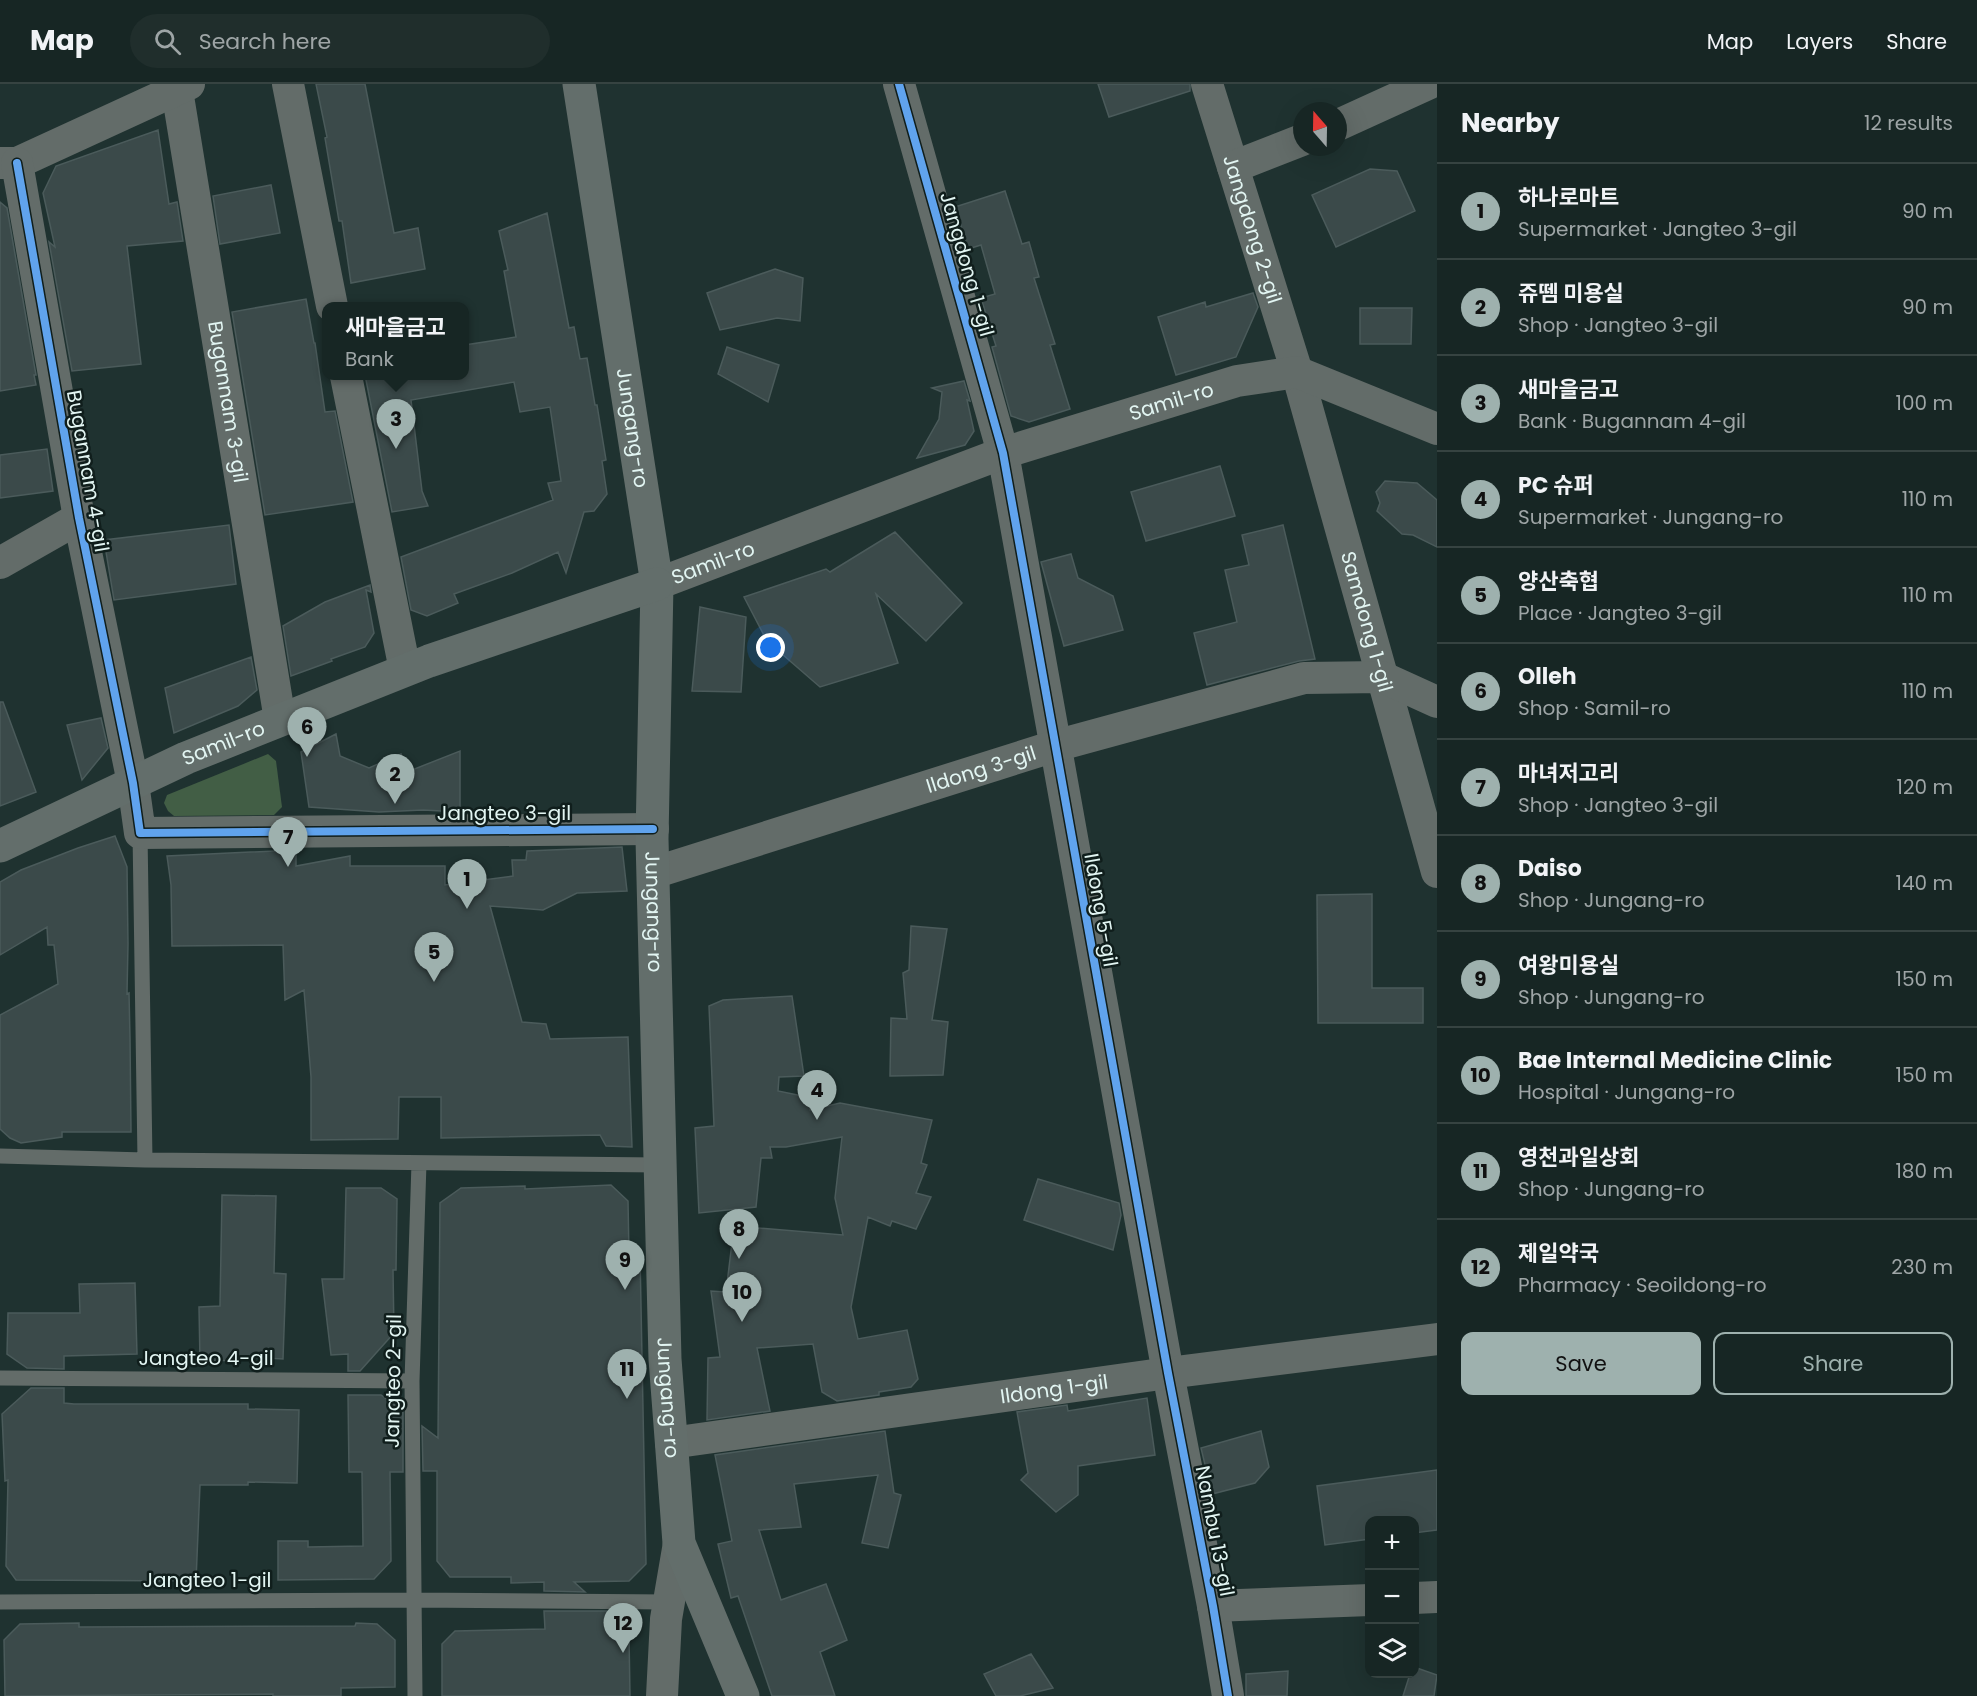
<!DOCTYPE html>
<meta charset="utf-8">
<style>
body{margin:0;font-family:Poppins,"Noto Sans KR",sans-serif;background:#202e2c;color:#f1f3f6}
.controls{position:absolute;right:18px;bottom:18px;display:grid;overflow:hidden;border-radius:12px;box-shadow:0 6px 24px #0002}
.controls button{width:54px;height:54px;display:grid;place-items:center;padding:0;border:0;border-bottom:2px solid #364341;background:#172624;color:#f1f3f6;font:30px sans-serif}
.compass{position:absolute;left:1293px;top:18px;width:54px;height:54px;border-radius:50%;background:#172624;box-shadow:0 6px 24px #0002;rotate:340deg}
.you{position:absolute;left:771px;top:564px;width:21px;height:21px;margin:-15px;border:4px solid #fff;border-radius:50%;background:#1a73e8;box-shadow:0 0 0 9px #1a73e833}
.badge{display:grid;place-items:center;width:39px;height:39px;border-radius:50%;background:#9eb1ae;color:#111;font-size:20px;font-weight:700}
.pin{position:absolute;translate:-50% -50px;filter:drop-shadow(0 2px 3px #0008)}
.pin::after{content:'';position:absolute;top:32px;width:21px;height:18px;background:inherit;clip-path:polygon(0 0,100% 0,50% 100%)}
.popup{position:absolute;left:322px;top:218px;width:147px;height:78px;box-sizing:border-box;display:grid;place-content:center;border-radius:12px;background:#172624;filter:drop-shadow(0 2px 4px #0005);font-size:20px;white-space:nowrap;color:#9ea5a6}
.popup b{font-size:22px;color:#f1f3f6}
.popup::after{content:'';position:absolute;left:50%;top:100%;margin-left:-12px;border:12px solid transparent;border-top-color:#172624}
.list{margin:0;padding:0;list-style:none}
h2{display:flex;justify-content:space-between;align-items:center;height:78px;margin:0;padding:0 24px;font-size:26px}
h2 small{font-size:20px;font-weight:400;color:#9ea5a6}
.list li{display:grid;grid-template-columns:39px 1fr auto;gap:18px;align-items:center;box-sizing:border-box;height:96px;padding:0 24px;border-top:2px solid #364341}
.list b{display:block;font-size:22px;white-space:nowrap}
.list p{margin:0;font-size:20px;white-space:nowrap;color:#9ea5a6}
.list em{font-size:20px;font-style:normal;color:#9ea5a6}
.actions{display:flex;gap:12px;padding:18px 24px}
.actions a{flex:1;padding:14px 0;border:2px solid #9eb1ae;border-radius:12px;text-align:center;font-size:21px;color:#9eb1ae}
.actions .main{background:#9eb1ae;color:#111}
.icon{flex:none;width:33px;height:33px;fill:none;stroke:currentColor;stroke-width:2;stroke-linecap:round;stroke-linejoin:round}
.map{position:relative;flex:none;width:1437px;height:1612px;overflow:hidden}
header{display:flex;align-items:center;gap:36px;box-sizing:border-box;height:84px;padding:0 30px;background:#172624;border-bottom:2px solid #364341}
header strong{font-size:28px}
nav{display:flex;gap:33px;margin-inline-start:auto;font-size:21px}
.search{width:420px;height:54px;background:#202e2c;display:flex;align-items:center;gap:15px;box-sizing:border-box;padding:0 21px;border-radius:33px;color:#9ea5a6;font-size:22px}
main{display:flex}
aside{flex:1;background:#172624}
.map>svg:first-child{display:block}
.green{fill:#425e45}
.building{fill:#3b4a4a;stroke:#4b5b5b;stroke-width:1.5}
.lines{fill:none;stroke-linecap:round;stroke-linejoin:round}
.lane{stroke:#636c69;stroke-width:15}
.street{stroke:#636c69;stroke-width:32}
.secondary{stroke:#636e6b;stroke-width:33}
.cycleway-casing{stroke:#101e1c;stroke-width:11}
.cycleway{stroke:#60a3ed;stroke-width:8}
.labels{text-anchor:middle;stroke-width:5;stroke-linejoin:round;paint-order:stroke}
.street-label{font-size:20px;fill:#e2f5f2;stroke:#101e1c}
</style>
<header>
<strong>Map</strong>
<div class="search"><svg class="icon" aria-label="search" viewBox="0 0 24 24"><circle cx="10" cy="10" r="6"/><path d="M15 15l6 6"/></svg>Search here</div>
<nav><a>Map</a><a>Layers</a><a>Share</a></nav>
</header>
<main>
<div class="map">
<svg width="1437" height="1612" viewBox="0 0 1437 1612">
<rect width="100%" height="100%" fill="#1f3230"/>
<path class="green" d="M268,670l8,7 6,46 -8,8 -100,1 -6,-5 -4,-8 3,-8z"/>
<path class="building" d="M316,0h49l29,149 24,-5 7,41 -74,14 -9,-62h-3l-14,-83 2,-1z
M1098,0h92v7l-81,26z
M158,46l11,74 8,-2 6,39 -56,5 14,118 -69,7 -23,-129 6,5 -12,-54 13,-27z
M1370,85l27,2 18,40 -79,36 -24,-52z
M271,101l9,48 -60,11 -7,-48z
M1005,107l17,53 7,-2 10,35 -5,1 21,66 -5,1 20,64 -41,13 -18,-6 -19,-69 4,-1 -15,-48 14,-4 -14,-49 -13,4 -13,-42z
M0,118l7,6 29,167h-2l2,10 -36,6z
M547,129l22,115 5,-1 6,32 7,-1 8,47h2l9,55 -4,1 5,33 -13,17 -10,1 -18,61 -8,-21 -46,21 -58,21 4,9 -31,13 -16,-6 -10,-53 152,-57 -5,-17 13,-2 -11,-74 -30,5 -6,-30 -103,18 11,91 6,15 -36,6 -27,-137h100v-30l51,-8 -12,-66 4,-1 -9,-39z
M775,185l28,9 -3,43 -23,-3 -57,12 -13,-37z
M1253,209l5,14 -22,50 -60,18 -18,-58 47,-15 1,5z
M306,215l8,44h1l10,69 10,-1 18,91 -88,13 -33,-203z
M1360,224h52l-1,36h-51z
M727,263l52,18 -11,37 -50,-28z
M964,297l6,20 -3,-1 7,31 -9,14 -48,13 22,-39 3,-27 -10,-4z
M47,365l6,42 -53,7v-43z
M1220,382l15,50 -89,25 -15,-49z
M1385,397l32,2 20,17v47l-24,-12 -11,-1 -25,-23 3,-8 -4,-11z
M229,441l7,59 -122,16 -10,-60z
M1283,441l32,134 -16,2 -92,24 -13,-52 43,-11 -12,-52 24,-5 -7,-30z
M895,448l67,71 -36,38 -50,-47 22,69 -78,24 -53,-46 -23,-44 82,-28 4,3z
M1071,470l7,24 35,18 10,34 -59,16 -23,-84z
M370,501l1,7 -5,-2 8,43 -9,14 -34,12 1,2 -41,15 -8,-50 42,-24z
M700,523l46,10 -5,75 -49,-1z
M251,573l6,33 -19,16 -64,27 -9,-45z
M0,618h3l33,90 -36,14z
M101,634l7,30 -26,32 -15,-55z
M336,650l4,22 29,12 32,-14 6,18 53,-21v61l-37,-2 -44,2 -70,-5 -8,-55z
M115,752l12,31 1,77 -1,50 2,-1 1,45 1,94h-69v5l-41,6 -11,-5 -10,-9v-114l58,-31 -4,-39h-6l-1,-18 -47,28v-73l21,-12 57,-22z
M622,763l5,44 -50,2 -34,17 -53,-4 32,116 24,2 4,15 78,-2 4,110 -26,-1 -6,-11 -159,3v-41h-42l-1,42 -87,1v-63l-7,-87 -19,10 -2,-55 -111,1 -1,-61 -4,-29 129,-6v16l54,-10v10h95v19l68,-9 -1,-16h14l1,-9z
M1372,810v94h51v35h-105l-1,-128z
M911,842l36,3 -15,91 16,2 -5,53 -53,1 1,-58 16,1 -4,-46 6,-3z
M792,912l12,80 -25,1 -1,14 29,6 3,13 30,-7 92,17 -11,43 6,2 -11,28 15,4 -15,32 -24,-8 -2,5 -22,-9 -17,90 7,32 49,-9 11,49 -7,8 -32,5v3l-42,6 -15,-9 -9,-48 -56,4 13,63 -63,9 1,-62 12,-1 -9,-66 15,1 8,-66 109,9 -8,-37 7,-61 -56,10h-16l2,11h-11l-5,49 -57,6 -4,-85 19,-2 -5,-120 14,-6z
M1038,1095l81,24 2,12 -8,35 -89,-30z
M611,1101l17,16 1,53h11l6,310 -17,17 -55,1 11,10 -41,-1v-9l-33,1v-6h-61l-13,-16v-90h-14l-1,-45 16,12 2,-235 21,-15 64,-2v3z
M346,1104h35l16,11 -1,71h-3l1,63 -34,38h-12v-17l-17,1 -9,-76h22z
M222,1111l54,1 -2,77 12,1 -3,85 -32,-2v3l-51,1 -1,-54 21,-1z
M135,1199l2,71 -73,2v13l-37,-1 -20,-14 1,-41h72l-1,-29z
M31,1304h33v15l10,1h174v5l51,1 -2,73 -49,-1v3h-48l-4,96 -180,-1 -10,-14 2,-86 -3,1 -3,-67z
M348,1311h33l22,16v61h-13l1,89 -17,18 -96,1v-39h30v6l55,-1 -1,-74h-13z
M1147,1314l8,57 -77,11v29l-22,17 -35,-32 7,-7 -11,-61 50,-7 1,6z
M885,1347l9,62 7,2 -13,53 -26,-5 16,-68 -84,9 7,43 -42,3 22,70 45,-16 21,56 -27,12 15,44h-63l-34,-100 -7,2 -13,-54 14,-3 -17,-86z
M1261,1347l8,36 -14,16 -43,11 -11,-46z
M1437,1386v60l-23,3v-12h-44v18l-45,6 -8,-59z
M544,1527h63l20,18 2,6 1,61h-188v-52l13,-13 90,-2z
M79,1539v4l276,-1 1,-3 21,1 18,16v47l-54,1v8h-68v-2l-268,2 -1,-56 16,-16z
M1031,1570l22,34 -33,8h-24l-12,-22z
M1414,1583l23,8 -3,21h-31l7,-22h4z
M1288,1587l-1,25h-41v-22z"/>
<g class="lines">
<path class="lane" d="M140,749l5,327
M0,1072l145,4 515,5
M0,1294l412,3
M0,1518l414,-2 255,2
M415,1612l-3,-315 7,-218"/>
<g class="street">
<path id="s1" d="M176,0l104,636"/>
<path d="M288,0l44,222"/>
<path d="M899,0l104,369 165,920 45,233 15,90"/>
<path id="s2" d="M1207,0l90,288 140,500"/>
<path d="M1338,41l90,-41"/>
<path d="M0,79h17l172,-79"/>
<path d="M17,79l62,355 54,265 7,50 513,-4"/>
<path d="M1233,83l69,-27"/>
<path d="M346,292l59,294"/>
<path d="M0,479l79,-45"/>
<path id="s3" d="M657,500l346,-131 234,-72 60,-9 140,57"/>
<path id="s4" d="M653,789l402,-127 249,-68 78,-1 55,25"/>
<path id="s5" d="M671,1359l497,-70 269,-34"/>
<path d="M1414,1514l23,-1"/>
<path d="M1213,1522l157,-6"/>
<path d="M662,1612l4,-77 13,-76"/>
</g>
<g class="secondary">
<path id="s6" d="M579,0l78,500 -5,255 13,520 14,184 64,153"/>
<path id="s7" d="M0,762l186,-88 243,-97 228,-77"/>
</g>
<g class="cycleway-casing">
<path id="cycleway" d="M899,0l104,369 165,920 45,233 15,90
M17,79l62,355 54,265 7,50 513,-4"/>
</g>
<use href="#cycleway" class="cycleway"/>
</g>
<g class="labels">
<g class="street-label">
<text dy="7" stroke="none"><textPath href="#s2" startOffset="152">Jangdong 2-gil</textPath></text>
<text transform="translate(967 180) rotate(74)" y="7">Jangdong 1-gil</text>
<text dy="7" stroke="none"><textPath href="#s3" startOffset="546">Samil-ro</textPath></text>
<text dy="7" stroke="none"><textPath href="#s1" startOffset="322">Bugannam 3-gil</textPath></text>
<text dy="7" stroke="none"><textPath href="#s6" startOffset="348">Jungang-ro</textPath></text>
<text transform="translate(88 387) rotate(80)" y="7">Bugannam 4-gil</text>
<text dy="7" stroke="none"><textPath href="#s3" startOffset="60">Samil-ro</textPath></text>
<text dy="7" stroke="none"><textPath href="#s2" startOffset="561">Samdong 1-gil</textPath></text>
<text dy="7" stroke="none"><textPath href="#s7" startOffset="246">Samil-ro</textPath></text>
<text dy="7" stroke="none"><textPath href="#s4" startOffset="344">Ildong 3-gil</textPath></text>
<text x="504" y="736">Jangteo 3-gil</text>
<text transform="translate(1101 826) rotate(80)" y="7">Ildong 5-gil</text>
<text dy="7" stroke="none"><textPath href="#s6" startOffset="834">Jungang-ro</textPath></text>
<text x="206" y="1281">Jangteo 4-gil</text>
<text transform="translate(393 1297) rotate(-89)" y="7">Jangteo 2-gil</text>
<text dy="7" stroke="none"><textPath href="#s5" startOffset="387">Ildong 1-gil</textPath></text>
<text dy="7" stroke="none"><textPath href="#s6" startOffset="1320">Jungang-ro</textPath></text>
<text transform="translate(1215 1447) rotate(79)" y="7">Nambu 13-gil</text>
<text x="207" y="1503">Jangteo 1-gil</text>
</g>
</g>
</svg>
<div class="controls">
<button>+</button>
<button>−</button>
<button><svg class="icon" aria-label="layers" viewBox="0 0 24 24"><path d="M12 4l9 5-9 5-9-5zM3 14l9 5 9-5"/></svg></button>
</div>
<svg class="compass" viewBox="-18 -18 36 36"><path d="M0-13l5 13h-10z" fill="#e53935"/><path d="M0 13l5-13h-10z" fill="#9ea5a6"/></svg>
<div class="you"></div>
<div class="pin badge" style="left:467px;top:825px">1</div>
<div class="pin badge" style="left:395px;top:720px">2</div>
<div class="pin badge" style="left:396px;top:365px">3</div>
<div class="popup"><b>새마을금고</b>Bank</div>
<div class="pin badge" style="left:817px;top:1036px">4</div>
<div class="pin badge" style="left:434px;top:898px">5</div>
<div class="pin badge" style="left:307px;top:673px">6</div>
<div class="pin badge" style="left:288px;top:783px">7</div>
<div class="pin badge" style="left:739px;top:1175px">8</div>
<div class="pin badge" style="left:625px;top:1206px">9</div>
<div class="pin badge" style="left:742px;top:1238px">10</div>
<div class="pin badge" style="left:627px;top:1315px">11</div>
<div class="pin badge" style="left:623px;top:1569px">12</div>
</div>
<aside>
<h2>Nearby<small>12 results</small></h2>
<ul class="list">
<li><span class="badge">1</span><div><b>하나로마트</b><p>Supermarket · Jangteo 3-gil</p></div><em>90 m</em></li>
<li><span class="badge">2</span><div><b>쥬뗌 미용실</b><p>Shop · Jangteo 3-gil</p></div><em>90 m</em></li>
<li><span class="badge">3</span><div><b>새마을금고</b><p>Bank · Bugannam 4-gil</p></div><em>100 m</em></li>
<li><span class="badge">4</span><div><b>PC 슈퍼</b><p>Supermarket · Jungang-ro</p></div><em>110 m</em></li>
<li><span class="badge">5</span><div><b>양산축협</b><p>Place · Jangteo 3-gil</p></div><em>110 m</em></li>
<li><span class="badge">6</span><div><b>Olleh</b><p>Shop · Samil-ro</p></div><em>110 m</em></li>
<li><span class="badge">7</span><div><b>마녀저고리</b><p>Shop · Jangteo 3-gil</p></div><em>120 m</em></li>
<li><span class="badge">8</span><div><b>Daiso</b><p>Shop · Jungang-ro</p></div><em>140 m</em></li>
<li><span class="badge">9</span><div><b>여왕미용실</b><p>Shop · Jungang-ro</p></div><em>150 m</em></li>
<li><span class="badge">10</span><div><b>Bae Internal Medicine Clinic</b><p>Hospital · Jungang-ro</p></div><em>150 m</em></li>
<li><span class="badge">11</span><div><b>영천과일상회</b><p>Shop · Jungang-ro</p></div><em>180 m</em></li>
<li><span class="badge">12</span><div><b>제일약국</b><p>Pharmacy · Seoildong-ro</p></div><em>230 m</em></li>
</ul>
<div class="actions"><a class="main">Save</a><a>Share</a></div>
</aside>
</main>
